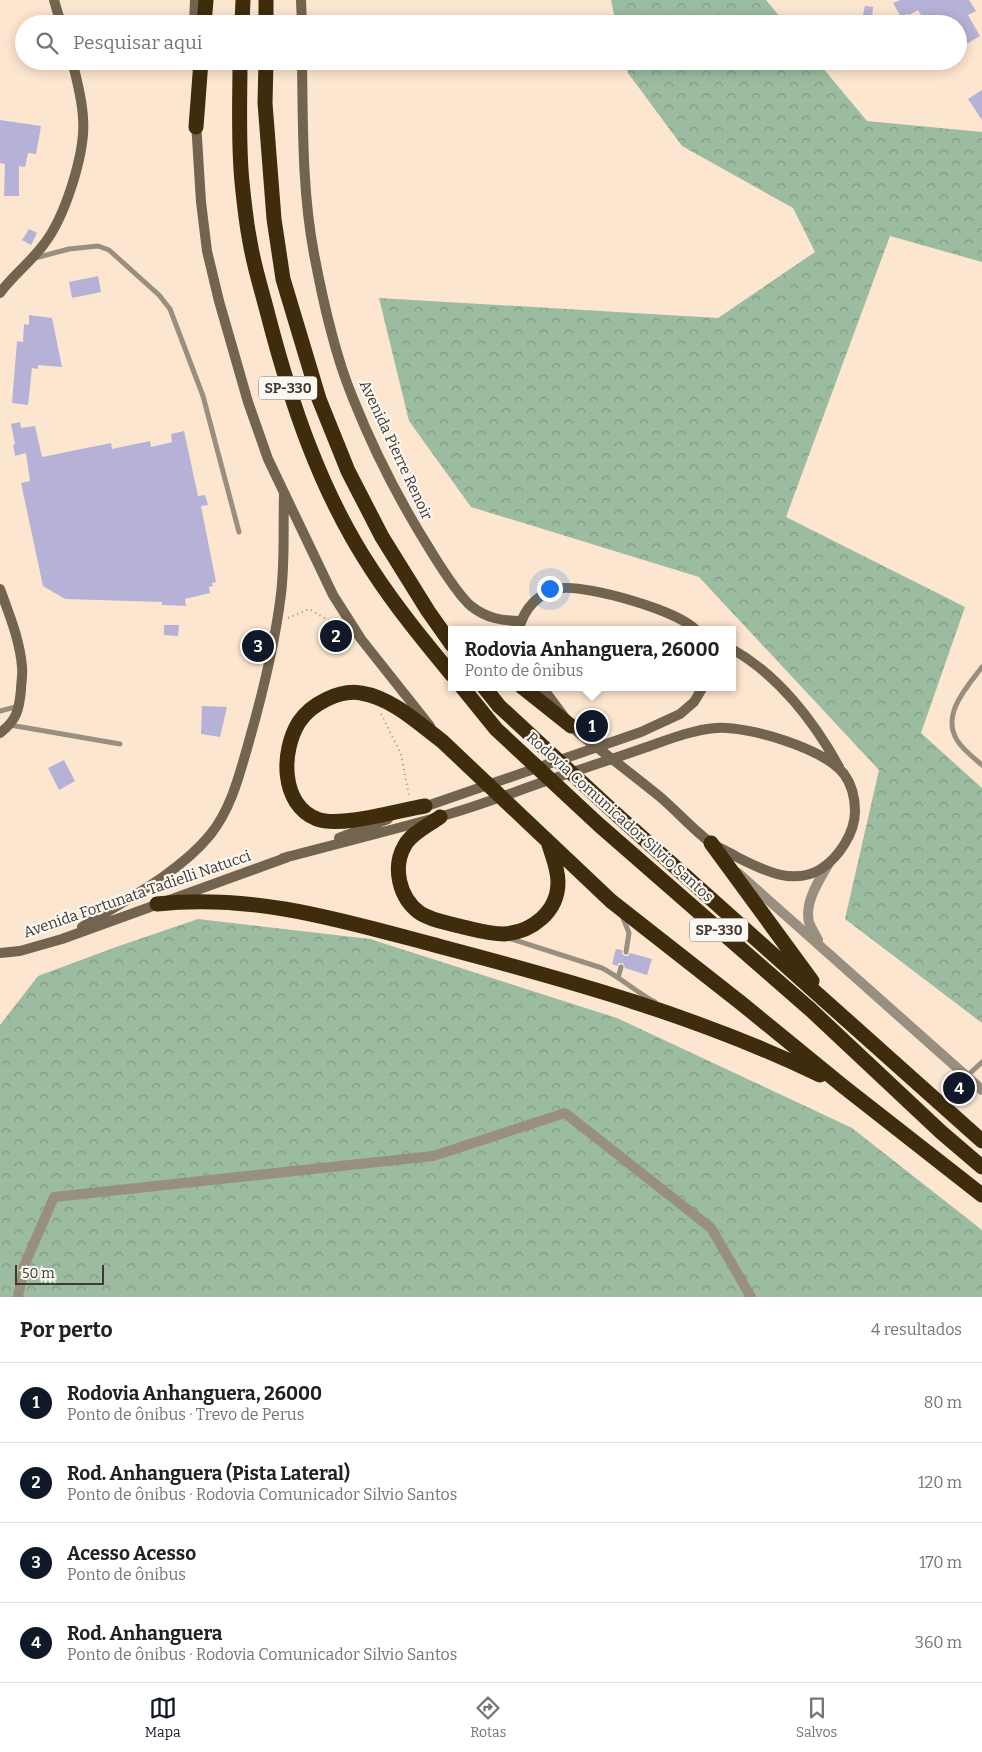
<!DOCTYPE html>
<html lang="pt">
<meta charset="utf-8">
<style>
body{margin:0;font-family:Bitter,serif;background:#f6f6f6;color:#202124}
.scale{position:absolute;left:15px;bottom:12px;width:89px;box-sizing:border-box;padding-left:5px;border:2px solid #41382f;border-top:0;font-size:14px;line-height:18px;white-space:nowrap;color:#41382f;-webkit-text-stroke:4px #fbf7f2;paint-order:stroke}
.you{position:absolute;left:549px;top:588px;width:18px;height:18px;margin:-12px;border:4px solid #fff;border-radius:50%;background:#1a73e8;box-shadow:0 0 0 8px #1a73e833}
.badge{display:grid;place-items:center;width:32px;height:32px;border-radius:50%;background:#111827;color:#fff;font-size:16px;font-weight:700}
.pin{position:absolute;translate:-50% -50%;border:2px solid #fff;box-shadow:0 1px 5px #0006}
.popup{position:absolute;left:448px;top:626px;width:288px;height:65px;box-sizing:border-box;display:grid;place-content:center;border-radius:0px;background:#fff;filter:drop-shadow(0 1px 4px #0005);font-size:16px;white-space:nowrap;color:#757577}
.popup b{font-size:19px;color:#202124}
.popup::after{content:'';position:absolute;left:50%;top:100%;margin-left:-10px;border:10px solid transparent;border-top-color:#fff}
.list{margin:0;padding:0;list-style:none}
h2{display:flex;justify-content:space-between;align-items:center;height:65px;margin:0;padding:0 20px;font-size:21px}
h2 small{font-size:16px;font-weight:400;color:#757577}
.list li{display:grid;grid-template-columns:32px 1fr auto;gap:15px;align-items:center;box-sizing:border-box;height:80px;padding:0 20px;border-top:1px solid #e0e0e0}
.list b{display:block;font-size:19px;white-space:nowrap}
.list p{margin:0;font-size:16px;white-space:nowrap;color:#757577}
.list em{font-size:16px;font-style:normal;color:#757577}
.icon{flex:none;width:28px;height:28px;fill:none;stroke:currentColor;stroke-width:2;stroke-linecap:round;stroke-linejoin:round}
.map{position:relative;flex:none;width:982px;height:1297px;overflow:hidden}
.search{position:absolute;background:#fff;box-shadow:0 2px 12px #0003;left:15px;right:15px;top:15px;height:55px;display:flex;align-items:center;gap:12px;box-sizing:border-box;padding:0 18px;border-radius:28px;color:#757577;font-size:19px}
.sheet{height:385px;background:#fff}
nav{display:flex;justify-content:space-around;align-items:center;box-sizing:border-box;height:70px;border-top:1px solid #e0e0e0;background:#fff;font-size:14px;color:#757577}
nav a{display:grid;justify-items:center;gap:2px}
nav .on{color:#111827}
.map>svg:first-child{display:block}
.forest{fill:url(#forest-crowns)}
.building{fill:#b6b2d7}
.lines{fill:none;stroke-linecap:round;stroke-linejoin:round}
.path{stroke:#9d8e7e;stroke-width:2;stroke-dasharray:1 4;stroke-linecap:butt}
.lane{stroke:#998f81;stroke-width:5}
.street{stroke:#998f81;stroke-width:10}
.secondary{stroke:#72644f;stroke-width:10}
.highway{stroke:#3f2c0d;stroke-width:15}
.labels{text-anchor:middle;stroke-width:4.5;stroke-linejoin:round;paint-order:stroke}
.shield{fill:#fbf7f2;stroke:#79716a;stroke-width:1}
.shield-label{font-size:14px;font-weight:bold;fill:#41382f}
.street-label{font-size:15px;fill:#41382f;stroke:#fbf7f2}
</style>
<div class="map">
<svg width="982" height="1297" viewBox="0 0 982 1297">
<defs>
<pattern id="forest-crowns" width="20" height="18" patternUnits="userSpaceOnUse" patternTransform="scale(1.25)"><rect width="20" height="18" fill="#9bbca0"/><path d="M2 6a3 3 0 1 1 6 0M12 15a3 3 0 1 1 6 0" fill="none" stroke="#809a83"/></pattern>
</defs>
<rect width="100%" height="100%" fill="#fde6cf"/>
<path class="forest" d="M611,0h155l20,24h-170z
M625,61h192l50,60 115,11v130l-92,-26 -104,281 179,90 -44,126 61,55v235l-137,-104 34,-149 -180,-193 -228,-70 -62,-86 -30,-123 339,20 97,-66 -22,-44 -111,-62 -54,-73z
M198,919l172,20 247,79 235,110 130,102v67h-982v-272l38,-49 78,-29z"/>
<path class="building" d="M900,0h69l7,11 -8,4 12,21 -22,13v-25h-31l-9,-14 -9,5 -1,-1 -7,3 -8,-14z
M865,6l8,1 -1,13 -10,-1z
M982,90v30l-14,-21z
M0,120l41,6 -5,28 -8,-1 -3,14 -6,-1v30h-15l1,-32 -5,-1z
M29,229l8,4 -6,12 -9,-5z
M98,276l3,16 -29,6 -3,-16z
M29,315l23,3 10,49 -24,-2v4l-6,-1 -4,37 -16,-2 5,-62 6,1 1,-18 5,1z
M20,422l1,6 14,-2 7,31 69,-14 1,6 38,-8 1,6 21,-5 -1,-8 13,-3 14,65 7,-1 3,10 -7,1 15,76 -4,1 1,3 -4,1 1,6 -25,6 1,7 -24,-1v-3l-97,-3 -22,-13 -22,-103 9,-2 -4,-28 -11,3 -2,-11 2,-1 -4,-20z
M164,625h15l-1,11 -14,-1z
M202,706l25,1 -7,30 -19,-3z
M64,760l11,21 -16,9 -11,-22z
M616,949l6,1v4l3,2h3l2,-3 22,6 -5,16 -22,-7 -2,-5h-4l-2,3 -5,-2z"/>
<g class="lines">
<path class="path" d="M288,618l21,-9 31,18
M381,714l20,40 8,42"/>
<path class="lane" d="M35,258l34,-9 29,-3 11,4 50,45 11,14 33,87 36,136
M982,667c-15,20 -41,47 -25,73 6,10 17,18 25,25
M0,711l19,-5
M10,725l110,19
M623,918l6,15 -3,19
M508,938l94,30c19,10 34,24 53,34
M618,978l3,-11
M967,1076l15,-14"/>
<path class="street" d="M738,873l244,217
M818,940c-3,-6 -7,-12 -9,-18 -5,-20 11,-43 20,-59
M18,1297l6,-31 30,-69 379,-41 132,-43 146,115 40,69"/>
<path class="secondary" d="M54,0l7,24
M301,0l1,24
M194,24l1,-24
M302,61c1,65 0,129 12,193 9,47 20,98 38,142 21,53 47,104 77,152 10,16 28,46 42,58 15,12 31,15 50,15
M196,122l5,80 6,49 12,50 29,101 20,57 65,136 28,44 69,87
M0,293c13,-18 31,-31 44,-49 21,-27 42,-92 39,-126 -1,-20 -6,-38 -11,-57
M0,589c9,25 20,51 22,78 1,7 -1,16 -1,23 -2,20 -4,30 -21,43
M519,630c4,-21 21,-40 44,-42 27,-2 114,22 133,42
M732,649c46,26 82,72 107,118
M421,808l220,-76 39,-18 14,-12 9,-15
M339,838l49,-19
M283,858c54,-14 109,-28 163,-43 32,-9 63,-21 94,-32 35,-12 70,-23 104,-35 23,-8 47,-18 72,-20 33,-2 107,20 128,46 8,11 11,24 11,37 0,22 -16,46 -34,58 -28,17 -58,1 -84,-12 -8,-5 -18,-9 -26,-14 -19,-14 -34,-32 -52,-47 -26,-21 -52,-41 -78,-61l-10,-9 -29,-39
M82,927c42,-26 97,-54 128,-92 21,-26 29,-59 38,-90 14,-49 27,-101 33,-151 4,-33 2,-66 3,-99
M0,953l20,-2 42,-12 226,-82"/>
<path class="highway" d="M204,24l2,-24
M242,24l1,-24
M266,24v-24
M240,61c0,40 -2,81 2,121 2,20 4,40 8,60 4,25 12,49 18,73 23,89 53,178 104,255 24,37 52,71 80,105
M266,61l-1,42 9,116 9,60 36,120 29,72 34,66 46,74 24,34
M196,127l5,-66
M462,687l34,42 102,95 213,186 130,122 41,35
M484,687l15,19 117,108 366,327
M522,687l49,39
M425,806c-26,4 -84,22 -108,13 -37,-15 -36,-68 -18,-97 12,-18 41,-33 62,-29 31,5 57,30 81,48l169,160 130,102 103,84 138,108
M440,817c-11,8 -28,16 -35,28 -13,22 -6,53 15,68 12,8 29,10 43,14 13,3 27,7 41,7 28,-2 54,-22 54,-52 0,-13 -5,-25 -9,-37
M711,843l101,138
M157,904c99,-11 190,18 285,43 129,34 258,70 378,128"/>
</g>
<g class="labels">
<g class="shield">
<rect x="259" y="376.5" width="58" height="23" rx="4"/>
<rect x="690" y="918.5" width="58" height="23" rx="4"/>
</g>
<g class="shield-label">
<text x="288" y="393">SP-330</text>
<text x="719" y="935">SP-330</text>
</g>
<g class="street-label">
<text transform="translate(396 450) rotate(65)" y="5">Avenida Pierre Renoir</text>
<text transform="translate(620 817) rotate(42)" y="5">Rodovia Comunicador Silvio Santos</text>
<text transform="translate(137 894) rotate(-19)" y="5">Avenida Fortunata Tadielli Natucci</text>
</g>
</g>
</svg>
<div class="scale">50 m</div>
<div class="you"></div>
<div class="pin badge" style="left:592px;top:726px">1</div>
<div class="popup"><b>Rodovia Anhanguera, 26000</b>Ponto de ônibus</div>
<div class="pin badge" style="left:336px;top:636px">2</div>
<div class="pin badge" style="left:258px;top:646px">3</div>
<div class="pin badge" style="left:959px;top:1088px">4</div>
<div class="search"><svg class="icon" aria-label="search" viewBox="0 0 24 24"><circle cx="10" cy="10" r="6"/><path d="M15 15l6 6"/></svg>Pesquisar aqui</div>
</div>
<section class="sheet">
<h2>Por perto<small>4 resultados</small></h2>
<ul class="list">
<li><span class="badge">1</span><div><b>Rodovia Anhanguera, 26000</b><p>Ponto de ônibus · Trevo de Perus</p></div><em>80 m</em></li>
<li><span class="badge">2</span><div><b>Rod. Anhanguera (Pista Lateral)</b><p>Ponto de ônibus · Rodovia Comunicador Silvio Santos</p></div><em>120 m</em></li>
<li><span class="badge">3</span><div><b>Acesso Acesso</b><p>Ponto de ônibus</p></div><em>170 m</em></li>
<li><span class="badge">4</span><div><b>Rod. Anhanguera</b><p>Ponto de ônibus · Rodovia Comunicador Silvio Santos</p></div><em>360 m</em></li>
</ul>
</section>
<nav>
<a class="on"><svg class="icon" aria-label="map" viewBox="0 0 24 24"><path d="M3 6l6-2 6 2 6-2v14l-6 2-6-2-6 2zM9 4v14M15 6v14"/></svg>Mapa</a>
<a><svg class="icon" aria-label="directions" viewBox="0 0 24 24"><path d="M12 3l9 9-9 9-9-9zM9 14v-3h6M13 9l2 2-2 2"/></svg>Rotas</a>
<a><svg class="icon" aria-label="saved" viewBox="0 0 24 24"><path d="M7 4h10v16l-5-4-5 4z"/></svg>Salvos</a>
</nav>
